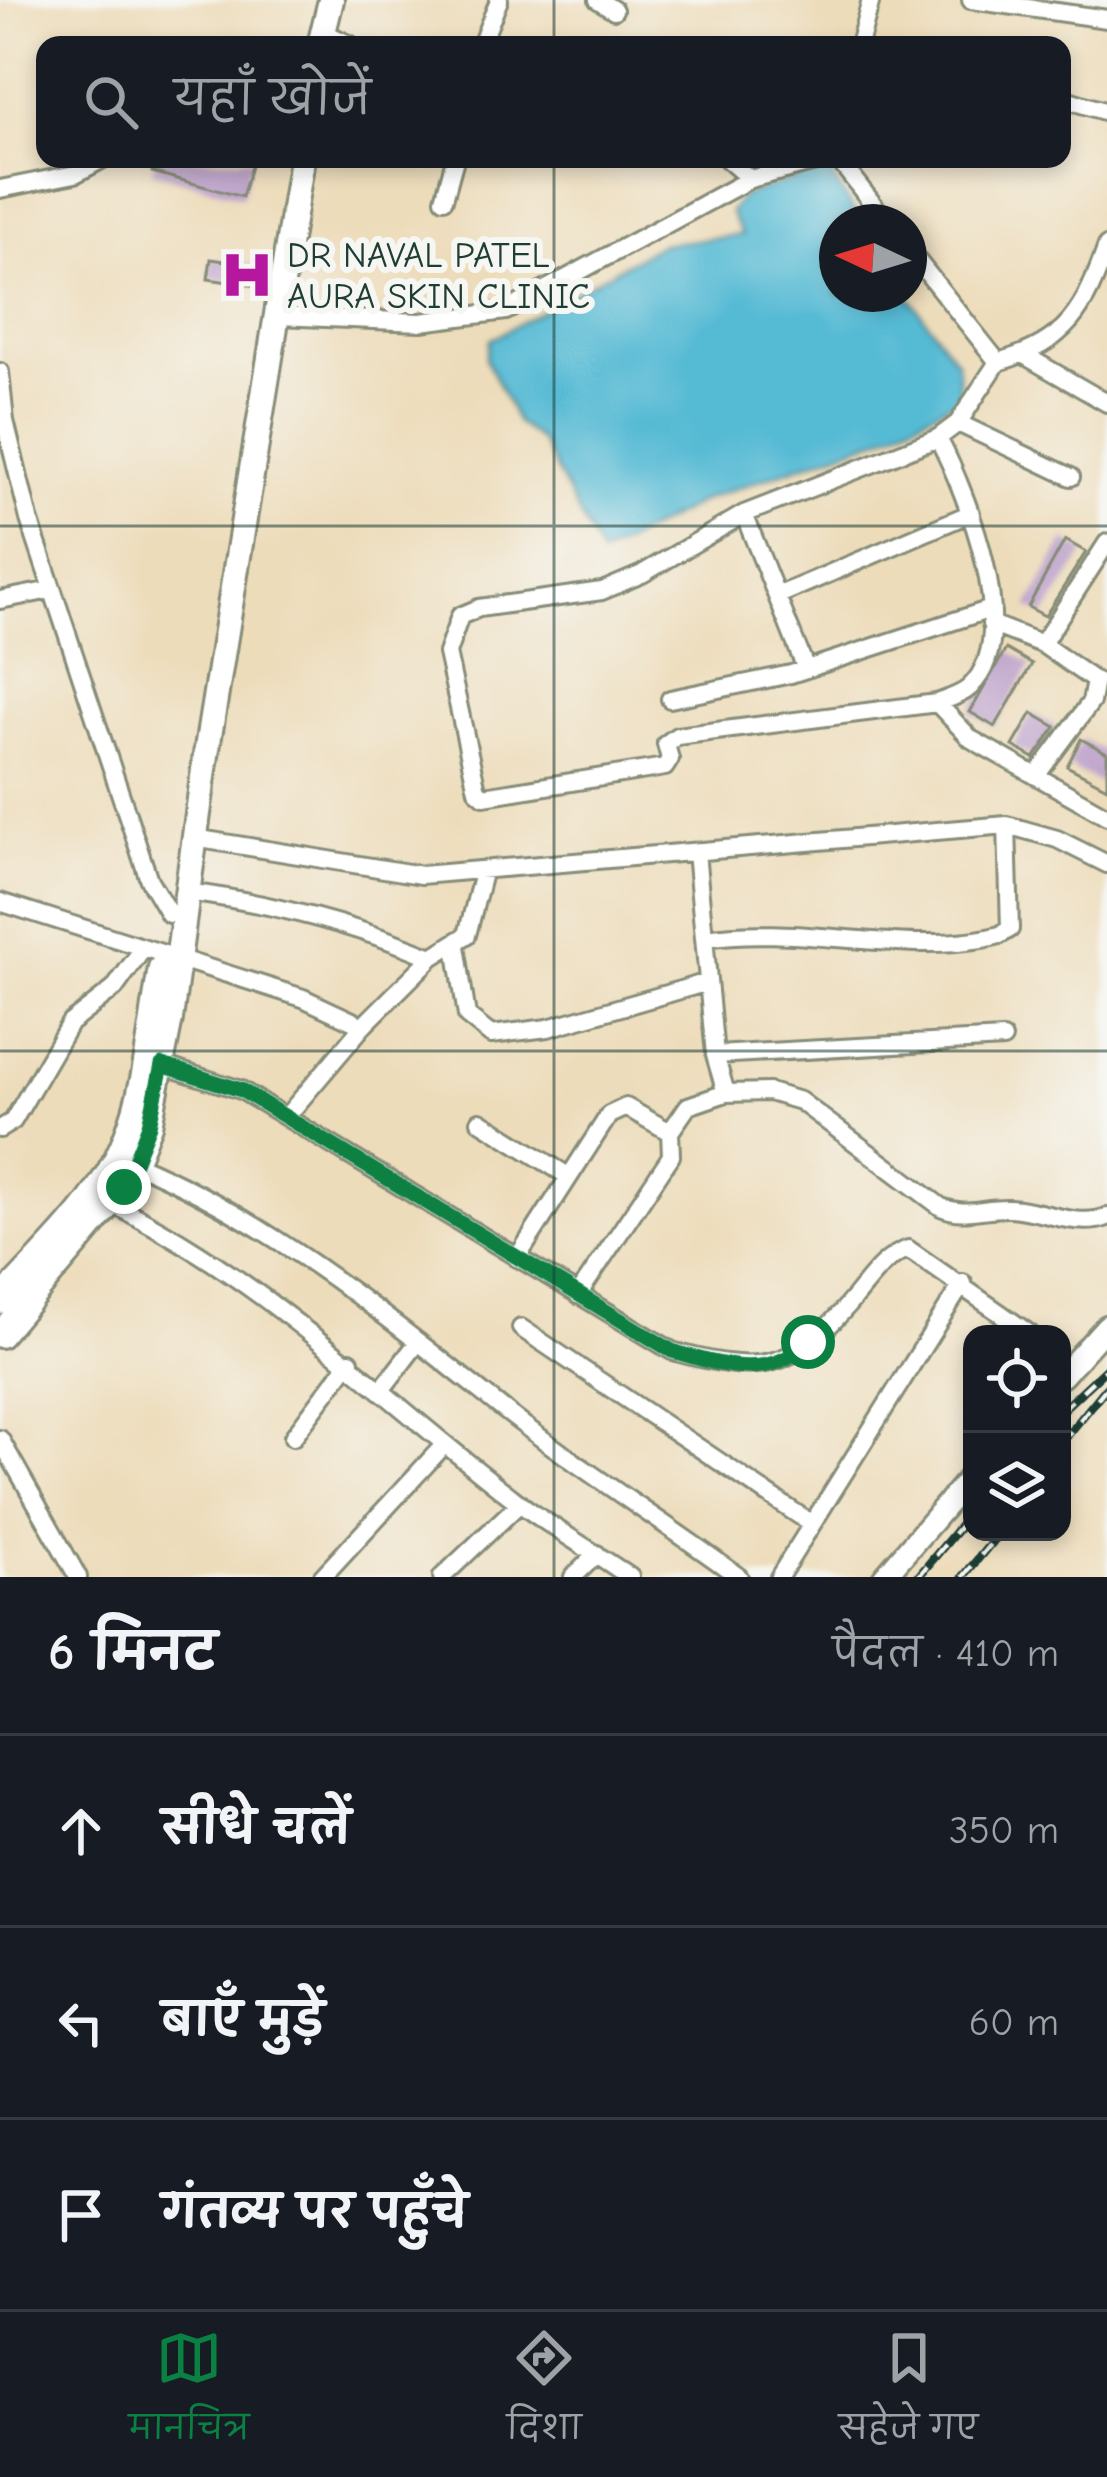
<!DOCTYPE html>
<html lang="hi">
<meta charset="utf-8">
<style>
body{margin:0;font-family:"Comic Neue","Playpen Sans Deva",sans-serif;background:#242831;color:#f1f3f6}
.controls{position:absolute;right:36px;bottom:36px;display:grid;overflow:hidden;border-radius:24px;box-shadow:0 6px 18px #0003}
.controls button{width:108px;height:108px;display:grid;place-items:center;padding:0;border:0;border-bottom:3px solid #363941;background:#171b24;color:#f1f3f6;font:60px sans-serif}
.compass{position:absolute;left:819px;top:204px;width:108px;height:108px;border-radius:50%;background:#171b24;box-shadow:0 6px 18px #0003;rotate:274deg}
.stop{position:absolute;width:36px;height:36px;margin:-27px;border:9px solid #0b8043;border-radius:50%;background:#fff}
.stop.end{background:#0b8043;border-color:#fff;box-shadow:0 3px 12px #0008}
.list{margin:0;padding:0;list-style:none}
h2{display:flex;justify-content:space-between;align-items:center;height:156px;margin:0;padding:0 48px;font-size:51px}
h2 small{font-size:39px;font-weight:400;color:#9ea1a6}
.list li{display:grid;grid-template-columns:78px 1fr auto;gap:36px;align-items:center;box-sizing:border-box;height:192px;padding:0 48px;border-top:3px solid #363941}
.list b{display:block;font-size:45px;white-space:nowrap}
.list em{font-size:39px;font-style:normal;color:#9ea1a6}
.icon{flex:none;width:66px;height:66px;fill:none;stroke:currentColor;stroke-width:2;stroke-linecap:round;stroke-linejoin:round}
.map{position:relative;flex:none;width:1107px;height:1577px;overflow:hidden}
.search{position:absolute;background:#171b24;box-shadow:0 6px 18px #0003;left:36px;right:36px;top:36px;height:132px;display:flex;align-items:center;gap:30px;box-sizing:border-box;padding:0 42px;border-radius:24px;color:#9ea1a6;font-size:45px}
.sheet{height:732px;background:#171b24}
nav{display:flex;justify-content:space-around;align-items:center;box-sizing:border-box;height:168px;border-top:3px solid #363941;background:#171b24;font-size:33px;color:#9ea1a6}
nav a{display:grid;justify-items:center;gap:6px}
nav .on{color:#0b8043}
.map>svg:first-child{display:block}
.water{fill:#55bad4;stroke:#3a7c84;stroke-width:3}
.building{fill:#bea3ca}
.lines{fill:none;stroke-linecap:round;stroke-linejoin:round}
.minor-casing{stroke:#868c77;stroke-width:22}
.tertiary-casing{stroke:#868c77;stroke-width:27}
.secondary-casing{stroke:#868c77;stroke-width:30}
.minor{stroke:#fff;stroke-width:16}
.tertiary{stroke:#fff;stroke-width:21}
.secondary{stroke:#fff;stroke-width:24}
.rail-casing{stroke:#1f3d34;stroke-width:9}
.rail{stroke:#f6f6f2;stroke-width:4.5;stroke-dasharray:14;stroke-linecap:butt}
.route{stroke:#0b8043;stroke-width:15}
.grid{fill:none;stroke:#1f3d34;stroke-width:3;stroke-opacity:0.55}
.labels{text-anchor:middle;stroke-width:12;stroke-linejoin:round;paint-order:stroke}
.poi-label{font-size:36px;fill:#1f3d34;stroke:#f6f6f2;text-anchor:start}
</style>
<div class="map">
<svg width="1107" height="1577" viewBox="0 0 1107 1577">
<rect width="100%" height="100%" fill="#f6f6f2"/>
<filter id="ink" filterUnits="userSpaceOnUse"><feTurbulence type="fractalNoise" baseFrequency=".00833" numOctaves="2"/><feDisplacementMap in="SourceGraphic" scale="24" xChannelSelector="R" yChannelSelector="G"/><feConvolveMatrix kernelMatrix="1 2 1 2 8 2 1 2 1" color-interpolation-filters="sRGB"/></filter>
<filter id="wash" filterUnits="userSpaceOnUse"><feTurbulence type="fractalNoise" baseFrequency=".004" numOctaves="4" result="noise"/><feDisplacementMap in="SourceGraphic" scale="48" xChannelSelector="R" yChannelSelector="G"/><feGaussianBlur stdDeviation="2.7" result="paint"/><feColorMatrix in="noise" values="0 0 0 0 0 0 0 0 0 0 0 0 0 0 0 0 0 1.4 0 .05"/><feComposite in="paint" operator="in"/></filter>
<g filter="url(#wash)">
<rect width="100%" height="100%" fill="#eddcba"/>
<path class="water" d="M826,168l35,54h-24v72h70l50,68 3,36 -75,38 -179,63 -105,57 -60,-115 -24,-18 -31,-64 4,-19 171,-96 81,-9 -12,-23 12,-16z"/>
<g id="blocks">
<path class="building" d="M155,159h98l-11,38 -90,-25z
M211,259l49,7 -3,20 -49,-7z
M1065,540l21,12 -41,64 -17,-9z
M1006,649l26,15 -37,63 -25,-15z
M1032,713l24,14 -22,31 -21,-12z
M1081,739l26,14v34l-40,-21z"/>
</g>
</g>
<g filter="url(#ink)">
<use href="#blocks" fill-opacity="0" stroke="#868c77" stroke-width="3"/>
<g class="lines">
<g class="minor-casing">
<path id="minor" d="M598,0l16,10
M971,0l136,19
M323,32l28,13
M481,45l18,-45
M859,45l12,-45
M1062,98l45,14
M727,159l23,20 77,-20
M838,159l49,63
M0,189l75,-15 28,-15
M444,199l11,-40
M1107,246c-23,65 -39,96 -109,116l-40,61 -20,15 -194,76 -102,60 -40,17 -123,17 -19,8 -13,37 30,137 7,6 181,-29 5,-8 -4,-15 11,-8 260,-33 34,36 136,77
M909,250l89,112
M278,316l143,6 85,-11 244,-132
M1024,355l83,48
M0,372l5,49 24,98 120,361 20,34
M958,423l113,54
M744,514l62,155
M779,595l192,-82
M0,600l51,-10
M991,624l51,20 53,37 -4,21 -55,74
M1042,644l65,-101
M670,699l121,-25 200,-65
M937,703c10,-4 25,-8 33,-16 54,-52 -4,-195 -32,-249
M194,838l227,37 586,-50 50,14 50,25
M696,852l19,203 288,-16
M186,892c86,11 166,32 246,65
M0,902l303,96 60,28
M706,938c90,-15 210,20 294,-3l10,-6 -3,-104
M456,946l11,70 24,19 57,-7 160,-46
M715,1055l11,38 43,-1 31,9 141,106c24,10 42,0 68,1 31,1 69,21 98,9
M162,1065l79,25 431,261c88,24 120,21 181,-52 17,-20 30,-41 55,-50l122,85
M286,1117l77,-91 69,-69 35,-22 16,-62
M480,1121l88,55
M0,1129l13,-8 57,-98 44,-34 28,-39
M670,1132l18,-26 38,-13
M136,1164c137,58 256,157 372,249 74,58 155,108 231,164
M106,1201c155,75 274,195 409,299 37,28 78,51 115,77
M517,1258l92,-143 17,-8 44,25 1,24 -93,139
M521,1328l291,196
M382,1389l36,-47
M293,1437l57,-76
M0,1439l78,138
M322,1577l123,-133
M442,1577l78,-74
M573,1577l24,-23
M779,1577l184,-294"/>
</g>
<g class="tertiary-casing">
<path id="tertiary" d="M1062,1376l45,-50
M884,1577l88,-102"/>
</g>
<g class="secondary-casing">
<path id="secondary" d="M320,45l11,-45
M0,1301c44,-49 100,-98 125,-161 22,-53 26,-116 36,-172
M0,1335l124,-147 25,-63 21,-106 36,-264 96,-596"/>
</g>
<use href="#minor" class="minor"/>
<use href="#tertiary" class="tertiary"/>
<use href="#secondary" class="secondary"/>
<g class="rail-casing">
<path id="rail" d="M1062,1410l45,-42
M1062,1442l45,-55
M918,1577l54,-65
M963,1577l37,-45"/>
</g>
<use href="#rail" class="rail"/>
</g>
</g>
<g class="lines" filter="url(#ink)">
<path class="route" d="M124,1187l25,-62 13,-60 79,25 431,261c49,14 96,31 136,-9"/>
</g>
<path class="grid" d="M554,0v45M554,159v1418M0,526h1107M0,1051h1107"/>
<defs>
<g id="hospital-bare" transform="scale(4.14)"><path d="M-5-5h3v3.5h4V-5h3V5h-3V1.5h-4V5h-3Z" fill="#b5179e" stroke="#f6f6f2" stroke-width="2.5" paint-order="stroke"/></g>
</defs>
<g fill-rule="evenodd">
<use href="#hospital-bare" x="247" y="275"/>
</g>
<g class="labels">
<g class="poi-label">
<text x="287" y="267">DR NAVAL PATEL<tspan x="287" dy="41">AURA SKIN CLINIC</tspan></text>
</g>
</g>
</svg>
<div class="controls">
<button><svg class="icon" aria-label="locate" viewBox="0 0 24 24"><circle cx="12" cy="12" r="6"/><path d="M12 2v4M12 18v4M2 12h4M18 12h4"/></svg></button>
<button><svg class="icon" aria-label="layers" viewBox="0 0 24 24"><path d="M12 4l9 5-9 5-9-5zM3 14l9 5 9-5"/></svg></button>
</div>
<svg class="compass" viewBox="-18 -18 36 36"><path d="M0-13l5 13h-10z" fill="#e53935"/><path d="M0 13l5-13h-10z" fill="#9ea1a6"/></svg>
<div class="stop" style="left:808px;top:1342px"></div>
<div class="stop end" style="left:124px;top:1187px"></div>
<div class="search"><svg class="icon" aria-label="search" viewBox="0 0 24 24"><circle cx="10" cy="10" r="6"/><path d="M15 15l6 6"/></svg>यहाँ खोजें</div>
</div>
<section class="sheet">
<h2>6 मिनट<small>पैदल · 410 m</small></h2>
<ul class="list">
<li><svg class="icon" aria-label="ahead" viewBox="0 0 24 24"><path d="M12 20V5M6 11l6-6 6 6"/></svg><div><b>सीधे चलें</b></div><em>350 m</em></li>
<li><svg class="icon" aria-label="left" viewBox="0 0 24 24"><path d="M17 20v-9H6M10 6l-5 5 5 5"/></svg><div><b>बाएँ मुड़ें</b></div><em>60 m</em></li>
<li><svg class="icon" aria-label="arrive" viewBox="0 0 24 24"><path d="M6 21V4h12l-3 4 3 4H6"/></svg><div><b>गंतव्य पर पहुँचे</b></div></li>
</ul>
</section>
<nav>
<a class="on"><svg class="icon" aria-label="map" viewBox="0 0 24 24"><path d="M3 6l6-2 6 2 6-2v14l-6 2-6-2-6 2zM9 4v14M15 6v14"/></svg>मानचित्र</a>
<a><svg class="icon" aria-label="directions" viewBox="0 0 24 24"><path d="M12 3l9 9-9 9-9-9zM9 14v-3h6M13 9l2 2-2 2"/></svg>दिशा</a>
<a><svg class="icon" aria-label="saved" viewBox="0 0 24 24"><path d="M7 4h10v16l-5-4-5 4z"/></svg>सहेजे गए</a>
</nav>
